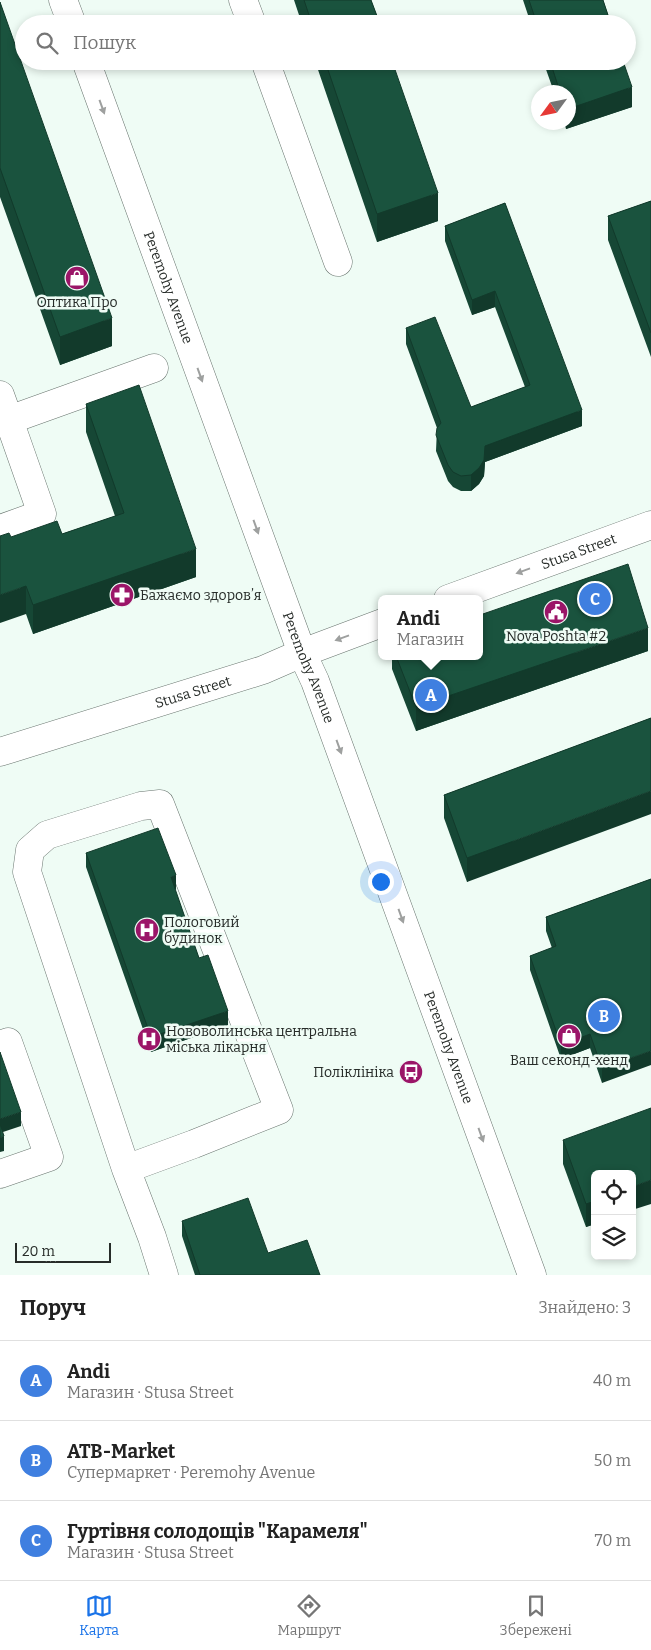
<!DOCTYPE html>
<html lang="uk">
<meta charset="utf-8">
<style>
body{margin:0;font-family:Bitter,serif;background:#f6f6f6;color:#222}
.controls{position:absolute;right:15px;bottom:15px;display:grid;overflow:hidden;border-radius:8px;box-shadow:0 2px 8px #0003}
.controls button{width:45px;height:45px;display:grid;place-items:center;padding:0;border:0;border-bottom:1px solid #e0e0e0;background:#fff;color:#222;font:25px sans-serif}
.compass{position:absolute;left:531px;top:85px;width:45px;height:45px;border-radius:50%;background:#fff;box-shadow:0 2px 8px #0003;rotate:237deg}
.scale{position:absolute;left:15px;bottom:12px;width:96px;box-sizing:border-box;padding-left:5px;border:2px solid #272c29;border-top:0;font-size:14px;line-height:18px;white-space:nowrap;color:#272c29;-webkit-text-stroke:4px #effcf5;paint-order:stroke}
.you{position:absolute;left:380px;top:881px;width:18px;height:18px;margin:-12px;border:4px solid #fff;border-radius:50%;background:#1a73e8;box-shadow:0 0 0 8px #1a73e833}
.badge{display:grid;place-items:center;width:32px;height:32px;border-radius:50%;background:#1a73e8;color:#fff;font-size:16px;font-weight:700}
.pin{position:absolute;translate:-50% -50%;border:2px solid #fff;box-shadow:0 1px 5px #0006}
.popup{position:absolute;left:378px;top:595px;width:105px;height:65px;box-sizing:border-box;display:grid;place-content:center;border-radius:8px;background:#fff;filter:drop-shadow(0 1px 4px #0005);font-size:16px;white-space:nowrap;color:#767676}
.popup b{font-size:19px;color:#222}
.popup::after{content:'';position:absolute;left:50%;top:100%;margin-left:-10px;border:10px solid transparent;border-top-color:#fff}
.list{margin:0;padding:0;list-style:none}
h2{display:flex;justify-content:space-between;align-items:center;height:65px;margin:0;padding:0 20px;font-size:21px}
h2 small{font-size:16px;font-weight:400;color:#767676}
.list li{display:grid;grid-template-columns:32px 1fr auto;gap:15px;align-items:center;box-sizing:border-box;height:80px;padding:0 20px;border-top:1px solid #e0e0e0}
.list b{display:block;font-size:19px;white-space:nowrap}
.list p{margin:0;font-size:16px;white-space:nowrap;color:#767676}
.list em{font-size:16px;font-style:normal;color:#767676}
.icon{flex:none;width:28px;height:28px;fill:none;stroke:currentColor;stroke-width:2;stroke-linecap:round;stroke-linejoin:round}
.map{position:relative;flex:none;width:651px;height:1275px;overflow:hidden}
.search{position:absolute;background:#fff;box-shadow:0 2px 8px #0003;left:15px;right:15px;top:15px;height:55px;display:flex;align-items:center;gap:12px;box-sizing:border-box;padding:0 18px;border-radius:28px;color:#767676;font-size:19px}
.sheet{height:305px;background:#fff}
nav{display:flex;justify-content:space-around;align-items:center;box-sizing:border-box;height:70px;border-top:1px solid #e0e0e0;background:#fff;font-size:14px;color:#767676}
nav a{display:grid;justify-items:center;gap:2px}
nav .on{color:#1a73e8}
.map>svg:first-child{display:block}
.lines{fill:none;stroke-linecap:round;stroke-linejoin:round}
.street-casing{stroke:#68746e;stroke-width:29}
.secondary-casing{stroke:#68746e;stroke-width:29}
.street{stroke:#fff;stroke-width:28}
.secondary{stroke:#fff;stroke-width:28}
.wall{fill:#164735}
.shaded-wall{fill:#123a2b}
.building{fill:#1a533e;stroke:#123a2b}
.oneway{fill:#9ea09f}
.labels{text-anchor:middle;stroke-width:5;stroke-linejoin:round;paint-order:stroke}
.street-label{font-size:14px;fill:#272c29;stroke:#effcf5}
.poi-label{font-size:14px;fill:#272c29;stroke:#effcf5}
</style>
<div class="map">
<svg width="651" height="1275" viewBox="0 0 651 1275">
<rect width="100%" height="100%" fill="#effcf5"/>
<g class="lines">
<g class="street-casing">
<g id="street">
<path d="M243,0l9,24"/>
<path d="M265,61l73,201"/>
<path d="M0,395l9,25 145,-52"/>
<path d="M0,529l42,-15 -33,-94"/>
<path id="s1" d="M448,599l203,-74"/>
<path d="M302,653l80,-30"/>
<path d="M0,1045l8,-3 41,115 -49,17"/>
<path d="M126,1169l68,-25 85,-34 -119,-306 -19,2 -94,29 -17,15 -3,22 99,297 26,68 12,38"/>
</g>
</g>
<g class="secondary-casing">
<g id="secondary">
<path d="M63,0l9,24"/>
<path id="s2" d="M86,61l216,592 13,28 217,594"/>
<path id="s3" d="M0,752l263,-82 39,-17"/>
</g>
</g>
<use href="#street" class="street"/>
<use href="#secondary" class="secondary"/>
</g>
<path class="wall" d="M294,0h77l9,24h-78z
M523,0h80l8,24h-80z
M0,2l112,344 -52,19 -60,-168z
M315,61h77l46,160 -61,21z
M543,61h80l9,46 -66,22 -2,-7h4v-30h-14z
M651,201v156l-43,-117v-24z
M505,203l77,223 -97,36 -1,14 -5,8 -8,7h-10l-8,-4 -5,-6 -12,-30 1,-23 -31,-84v-16l65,79 54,-20 -30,-80 -23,8 -27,-74v-15z
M86,404l110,173 -163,57 -7,-20 -15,-77 51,-3 53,-18 -29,-84z
M648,651l-232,80 -24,-62v-13h88z
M651,718l-184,164 -23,-64v-23z
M86,853l90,36 -1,1 24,68 29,67 -77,27 -65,-185z
M651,879l-49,204 -12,-35 -29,11 -31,-89v-14l22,-8 -6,-17v-14z
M563,1140l32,34v50l-9,3 -23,-63z
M182,1221l86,32 52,22h-125l-13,-39z"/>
<path class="shaded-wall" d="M632,87v20l-66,22v-7h2v-13z
M438,193v28l-61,21v-28z
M495,291v16l-23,8v-15z
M112,318v28l-52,19v-28z
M582,410v16l-97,36 -1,14 -5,8 -8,7v-16l14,-29z
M196,549v28l-163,57v-29z
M26,586v28l-26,9v-28z
M648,628v23l-232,80v-24z
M651,791v23l-184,68v-24z
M176,875v14l-5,2v-14z
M228,1011v14l-77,27v-15z
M590,1034v14l-29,11v-14z
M651,1051v14l-49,18v-15z
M21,1112v14l-21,7v-14z
M4,1136v15l-4,1v-14z
M651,1180v24l-19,6v-23z
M595,1201v23l-9,3v-23z"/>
<path class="building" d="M304,0h67l9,24h-68z
M529,0h74l8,24h-74z
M0,2l112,316 -52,19 -60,-169z
M325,61h67l46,132 -61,21z
M550,61h73l9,26 -64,22v-17h-8z
M651,201v132l-43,-117z
M505,203l77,207 -97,36 -1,14 -5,8 -8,7 -10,1 -8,-4 -5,-7 -12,-30 1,-7 4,-5 -35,-95 29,-11 36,90 59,-22 -35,-94 -23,9 -27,-74z
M139,385l57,164 -163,56 -7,-19 -26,9v-59l9,-3 2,4 46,-16 5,13 62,-21 -38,-109z
M628,564l20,64 -232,79 -20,-51h84v-41z
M651,718v73l-184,67 -23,-63z
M158,828l18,47 -5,2 28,81 9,-3 20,56 -77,26 -65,-184z
M651,879v172l-49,17 -12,-34 -29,11 -31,-89 26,-10 -10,-29z
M0,1052l21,60 -21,7z
M651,1108v72l-19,7v-13h-37v27l-9,3 -23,-64z
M0,1124l4,12 -4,2z
M248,1198l20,55 39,-13 13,35h-120l-18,-54z"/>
<defs><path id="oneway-solid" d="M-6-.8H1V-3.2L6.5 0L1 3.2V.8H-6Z" transform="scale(1.25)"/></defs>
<g class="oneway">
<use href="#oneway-solid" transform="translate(102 107) rotate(70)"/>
<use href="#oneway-solid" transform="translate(200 375) rotate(70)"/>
<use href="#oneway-solid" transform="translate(256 527) rotate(70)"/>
<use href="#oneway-solid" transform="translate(523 571) rotate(160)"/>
<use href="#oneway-solid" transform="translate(342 638) rotate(160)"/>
<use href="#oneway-solid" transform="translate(339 747) rotate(70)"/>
<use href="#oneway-solid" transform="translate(401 916) rotate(70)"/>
<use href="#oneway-solid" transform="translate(481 1135) rotate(70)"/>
</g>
<defs>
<g id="shop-disc" transform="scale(1.25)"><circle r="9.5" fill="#9b1568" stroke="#effcf5"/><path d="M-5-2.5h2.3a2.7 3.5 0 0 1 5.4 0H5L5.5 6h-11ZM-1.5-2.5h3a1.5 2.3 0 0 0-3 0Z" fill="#fff"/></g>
<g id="pharmacy-disc" transform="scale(1.25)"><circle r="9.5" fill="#9b1568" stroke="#effcf5"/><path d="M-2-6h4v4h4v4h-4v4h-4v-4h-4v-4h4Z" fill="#fff"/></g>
<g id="civic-disc" transform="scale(1.25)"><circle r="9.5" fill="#9b1568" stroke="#effcf5"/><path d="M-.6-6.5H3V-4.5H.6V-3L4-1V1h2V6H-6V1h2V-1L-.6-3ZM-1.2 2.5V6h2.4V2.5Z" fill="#fff"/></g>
<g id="hospital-disc" transform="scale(1.25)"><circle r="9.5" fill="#9b1568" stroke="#effcf5"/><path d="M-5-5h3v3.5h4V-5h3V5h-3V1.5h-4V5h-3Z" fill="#fff"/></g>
<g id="bus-disc" transform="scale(1.25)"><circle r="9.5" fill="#9b1568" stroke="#effcf5"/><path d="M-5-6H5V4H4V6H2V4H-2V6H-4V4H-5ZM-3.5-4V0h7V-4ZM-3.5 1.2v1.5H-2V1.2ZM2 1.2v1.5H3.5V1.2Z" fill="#fff"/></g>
</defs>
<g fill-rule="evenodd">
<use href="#shop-disc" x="77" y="278"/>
<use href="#pharmacy-disc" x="122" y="595"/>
<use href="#civic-disc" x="556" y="612"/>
<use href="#hospital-disc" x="147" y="930"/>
<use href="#shop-disc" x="569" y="1036"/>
<use href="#hospital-disc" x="149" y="1039"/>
<use href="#bus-disc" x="411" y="1072"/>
</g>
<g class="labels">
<g class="street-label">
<text dy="5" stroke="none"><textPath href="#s2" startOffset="241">Peremohy Avenue</textPath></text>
<text dy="5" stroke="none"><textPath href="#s1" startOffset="139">Stusa Street</textPath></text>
<text dy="5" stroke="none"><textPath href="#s2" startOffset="646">Peremohy Avenue</textPath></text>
<text dy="5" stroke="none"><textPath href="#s3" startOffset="202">Stusa Street</textPath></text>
<text dy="5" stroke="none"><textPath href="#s2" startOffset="1051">Peremohy Avenue</textPath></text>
</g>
<g class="poi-label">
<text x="77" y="307">Оптика Про</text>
<text x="140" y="600" text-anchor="start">Бажаємо здоровʼя</text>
<text x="556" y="641">Nova Poshta #2</text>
<text x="164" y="927" text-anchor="start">Пологовий<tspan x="164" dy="16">будинок</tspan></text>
<text x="166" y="1036" text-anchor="start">Нововолинська центральна<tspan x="166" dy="16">міська лікарня</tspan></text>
<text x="569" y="1065">Ваш секонд-хенд</text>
<text x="394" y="1077" text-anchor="end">Поліклініка</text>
</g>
</g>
</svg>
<div class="controls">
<button><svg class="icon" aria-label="locate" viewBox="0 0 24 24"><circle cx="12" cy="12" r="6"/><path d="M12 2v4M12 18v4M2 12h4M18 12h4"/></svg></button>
<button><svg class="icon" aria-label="layers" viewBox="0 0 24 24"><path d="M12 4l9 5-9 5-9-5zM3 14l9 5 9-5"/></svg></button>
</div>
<svg class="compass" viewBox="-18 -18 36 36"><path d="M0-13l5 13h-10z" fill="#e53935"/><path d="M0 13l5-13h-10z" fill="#767676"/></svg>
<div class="scale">20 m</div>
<div class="you"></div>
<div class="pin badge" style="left:431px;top:695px;background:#3f7fe0">A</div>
<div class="popup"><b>Andi</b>Магазин</div>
<div class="pin badge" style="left:604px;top:1016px;background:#3f7fe0">B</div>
<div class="pin badge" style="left:595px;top:599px;background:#3f7fe0">C</div>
<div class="search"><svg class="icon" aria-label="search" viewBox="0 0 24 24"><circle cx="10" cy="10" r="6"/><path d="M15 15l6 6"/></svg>Пошук</div>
</div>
<section class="sheet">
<h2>Поруч<small>Знайдено: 3</small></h2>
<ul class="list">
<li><span class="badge" style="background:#3f7fe0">A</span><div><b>Andi</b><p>Магазин · Stusa Street</p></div><em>40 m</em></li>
<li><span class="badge" style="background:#3f7fe0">B</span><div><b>ATB-Market</b><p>Супермаркет · Peremohy Avenue</p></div><em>50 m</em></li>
<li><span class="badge" style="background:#3f7fe0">C</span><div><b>Гуртівня солодощів &quot;Карамеля&quot;</b><p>Магазин · Stusa Street</p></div><em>70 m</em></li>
</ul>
</section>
<nav>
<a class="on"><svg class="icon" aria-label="map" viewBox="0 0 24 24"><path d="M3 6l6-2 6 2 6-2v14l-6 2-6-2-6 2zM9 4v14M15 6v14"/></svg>Карта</a>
<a><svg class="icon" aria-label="directions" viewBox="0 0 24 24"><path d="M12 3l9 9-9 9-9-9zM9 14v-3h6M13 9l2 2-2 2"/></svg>Маршрут</a>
<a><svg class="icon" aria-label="saved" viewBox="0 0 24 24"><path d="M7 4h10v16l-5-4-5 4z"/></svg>Збережені</a>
</nav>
